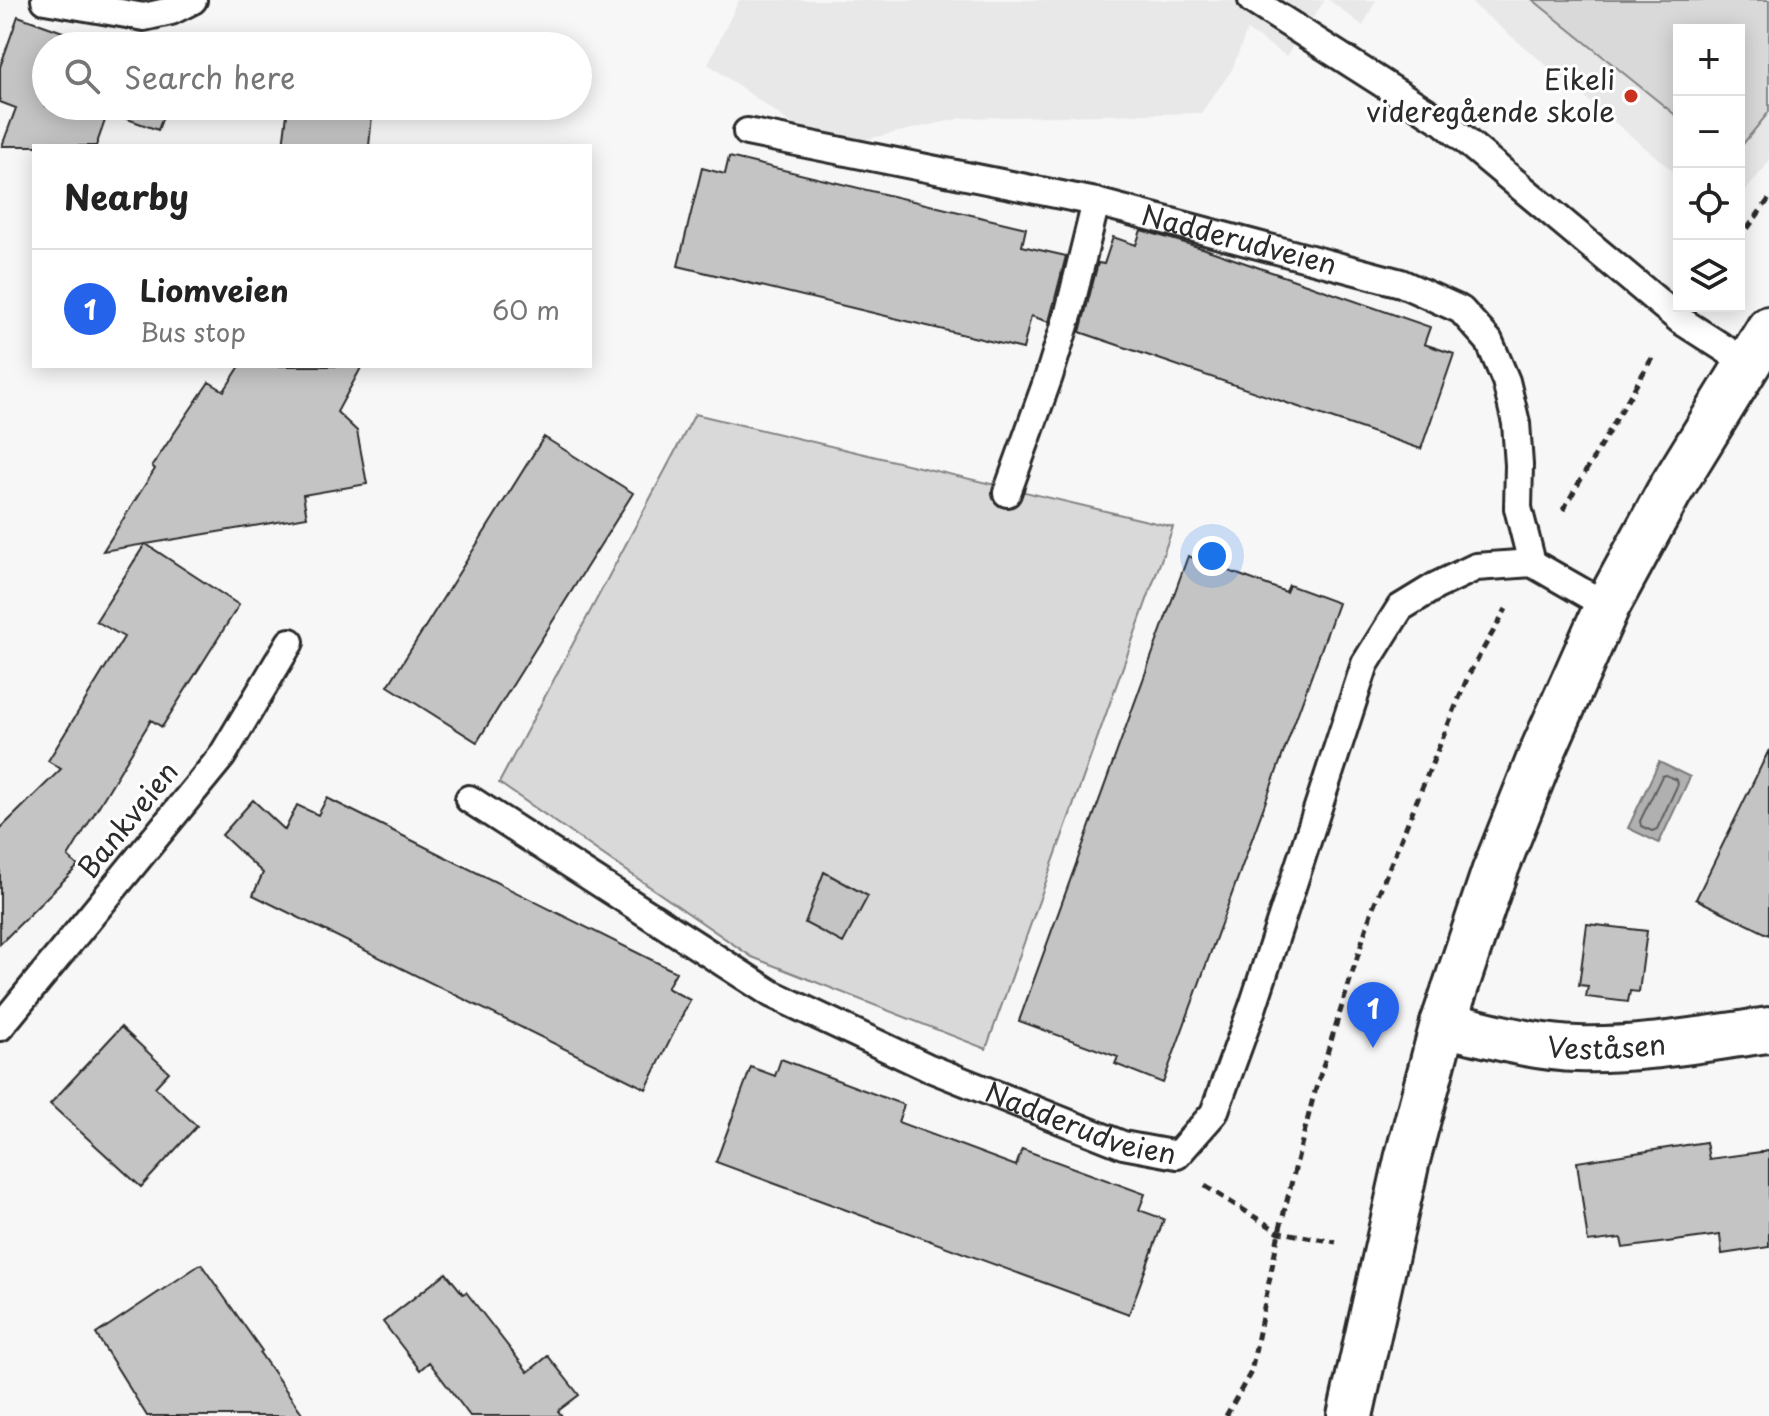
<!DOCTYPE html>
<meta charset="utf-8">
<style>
body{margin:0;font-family:"Playpen Sans",sans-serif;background:#f2f2f2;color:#222}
.controls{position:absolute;right:24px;top:24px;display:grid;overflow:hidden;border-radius:0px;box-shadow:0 4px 20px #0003}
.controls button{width:72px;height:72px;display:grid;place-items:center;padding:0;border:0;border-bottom:2px solid #e0e0e0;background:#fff;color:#222;font:40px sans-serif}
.you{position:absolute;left:1212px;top:556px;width:28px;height:28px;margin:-20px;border:6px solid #fff;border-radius:50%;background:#1a73e8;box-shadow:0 0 0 12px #1a73e833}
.badge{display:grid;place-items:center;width:52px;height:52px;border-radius:50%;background:#2563eb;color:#fff;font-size:26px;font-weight:700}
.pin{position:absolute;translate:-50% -66px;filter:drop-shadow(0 2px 4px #0008)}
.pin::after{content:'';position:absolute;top:42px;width:28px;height:24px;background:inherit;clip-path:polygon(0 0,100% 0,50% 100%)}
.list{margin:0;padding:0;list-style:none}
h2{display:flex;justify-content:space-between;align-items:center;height:104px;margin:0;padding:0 32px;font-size:34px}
h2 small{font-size:26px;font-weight:400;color:#767676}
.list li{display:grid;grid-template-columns:52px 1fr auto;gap:24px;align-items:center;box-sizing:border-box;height:120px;padding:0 32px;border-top:2px solid #e0e0e0}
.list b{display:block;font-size:30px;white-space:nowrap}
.list p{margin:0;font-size:26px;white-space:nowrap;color:#767676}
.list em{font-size:26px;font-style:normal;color:#767676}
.icon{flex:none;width:44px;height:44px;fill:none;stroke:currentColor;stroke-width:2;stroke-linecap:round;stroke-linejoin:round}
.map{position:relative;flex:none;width:1769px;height:1416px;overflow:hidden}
.search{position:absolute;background:#fff;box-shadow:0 4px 20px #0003;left:32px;top:32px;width:560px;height:88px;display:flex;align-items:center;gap:20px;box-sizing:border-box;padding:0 28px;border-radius:44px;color:#767676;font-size:30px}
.panel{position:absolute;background:#fff;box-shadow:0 4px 20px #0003;left:32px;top:144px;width:560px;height:224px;border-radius:0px}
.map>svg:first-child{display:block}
.built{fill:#e8e8e8}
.green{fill:#d9d9d9;stroke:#828282;stroke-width:2}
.water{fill:#b0b0b0;stroke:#7b7b7b;stroke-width:2}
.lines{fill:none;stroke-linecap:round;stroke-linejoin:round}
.shore{stroke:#606060;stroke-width:2}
.building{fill:#c4c4c4;stroke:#2b2b2b;stroke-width:2}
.service-casing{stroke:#2b2b2b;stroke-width:32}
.minor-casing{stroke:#2b2b2b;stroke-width:50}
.secondary-casing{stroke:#2b2b2b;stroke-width:50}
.path{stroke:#2b2b2b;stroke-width:5;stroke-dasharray:8 6;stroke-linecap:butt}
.service{stroke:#fff;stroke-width:26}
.minor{stroke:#fff;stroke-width:44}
.secondary{stroke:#fff;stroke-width:44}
.poi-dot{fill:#c8321e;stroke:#fff;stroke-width:3}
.labels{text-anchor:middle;stroke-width:6;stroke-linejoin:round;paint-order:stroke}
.poi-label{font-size:28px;fill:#2b2b2b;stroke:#fff;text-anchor:end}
.street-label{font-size:28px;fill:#2b2b2b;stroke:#fff}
</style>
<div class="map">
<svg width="1769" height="1416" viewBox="0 0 1769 1416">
<rect width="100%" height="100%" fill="#f7f7f7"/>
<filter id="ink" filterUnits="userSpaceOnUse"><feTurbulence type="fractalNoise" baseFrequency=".0125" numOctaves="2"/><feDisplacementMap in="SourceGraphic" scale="16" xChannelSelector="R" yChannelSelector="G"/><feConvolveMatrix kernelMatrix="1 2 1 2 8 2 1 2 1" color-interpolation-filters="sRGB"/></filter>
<g filter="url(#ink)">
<path class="built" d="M739,0h586l-39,56 -39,-26 -15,40 -31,43 -239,5 -136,30 -118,-84z
M1329,0h47l-13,26z
M1468,0h301v162l-30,37v-169h-60v146z"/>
<path class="green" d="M1533,0h236v112l-30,37v-119h-60v88z
M695,414l478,113 -187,522 -234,-92 -253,-174z"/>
<path class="water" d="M1659,762l31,15 -31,66 -31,-15z"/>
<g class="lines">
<path class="shore" d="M1666,775l11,5 1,4 -21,45 -5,2 -11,-5 -1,-5 22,-45z"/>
</g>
<path class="building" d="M18,16l84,30h-56v60h121l-9,24 -50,-18 -12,34h-94l14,-38 -16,-6v-35z
M296,37l84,8v1h-86z
M288,106h85l-4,40h-86z
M729,157l297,71 -4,18 44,10 -17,66 -18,-6 -8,33 -345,-83 24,-98 23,6z
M1141,230l64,19 225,78 -6,17 30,10 -33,95 -341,-117 18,-69 6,1 9,-27 23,8z
M240,366h122l-25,46 20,19 10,53 -64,11 4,22 -161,27 93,61 -77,122 -11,-7 -83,137 10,9 -78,78v-115l61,-60 -13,-8 76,-124 -28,-16 49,-77 -42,7 52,-82 -3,-3 57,-84 15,9z
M544,437l89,56 -156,249 -89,-56z
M1188,556l98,36 3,-7 49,18 -175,480 -48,-19 3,-7 -99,-36z
M1769,750v185l-73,-36z
M327,798l349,174 -9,16 23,12 -44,89 -393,-194 10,-22 -41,-38 31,-35 32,30 12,-25 21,10z
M824,872l44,24 -25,47 -38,-20z
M1587,924l60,7 -8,61 -9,-1 -2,11 -42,-5 2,-11 -9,-1z
M121,1027l48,45 -14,15 42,39 -56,61 -91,-83z
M781,1059l123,46 -6,17 118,44 6,-17 123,45 -6,16 25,9 -35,95 -413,-152 35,-95 24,9z
M1706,1142l3,17 60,-8v96l-47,7 -2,-19 -97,13 -2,-10 -33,4 -11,-80z
M201,1264l61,87 -2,2 44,63h-157l-51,-82z
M446,1273l17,21 3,-2 62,80 20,-16 31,39 -21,16 4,5h-92l-41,-54 -9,8 -37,-48z"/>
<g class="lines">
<g class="service-casing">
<g id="service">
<path d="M45,0l99,17 27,-6 22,-11"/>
<path d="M1252,0l191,122 237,198 67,43"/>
<path id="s1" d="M747,132l349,70 305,81 60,27 28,31 17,40 10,42 3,42 -1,43 14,55"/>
<path d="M1007,493l42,-117 20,-64 27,-110"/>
<path id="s2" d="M469,799l303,195 155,73 196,78 54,10 37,-42 39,-107 112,-342 35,-56 36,-22 40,-19 56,-4 75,43"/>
<path d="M0,1027l222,-271 68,-114"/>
</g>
</g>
<g class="minor-casing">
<g id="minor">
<path id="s3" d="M1443,1024c44,10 90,24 135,25 63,2 128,-11 191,-19"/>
</g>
</g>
<g class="secondary-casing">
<path id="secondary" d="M1350,1416l57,-256 36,-136 51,-151 47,-118 66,-149 62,-114 100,-163"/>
</g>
<path class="path" d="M1739,240l30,-41
M1563,510l92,-157
M1205,1186l74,46 57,10
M1226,1416l25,-44 28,-140 34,-134 60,-191 96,-233 37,-65"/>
<use href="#service" class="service"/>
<use href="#minor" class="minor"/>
<use href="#secondary" class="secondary"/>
</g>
</g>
<circle class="poi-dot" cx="1631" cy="96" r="8"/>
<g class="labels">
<g class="poi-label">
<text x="1615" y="90">Eikeli<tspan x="1615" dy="32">videregående skole</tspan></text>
</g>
<g class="street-label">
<text dy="10" stroke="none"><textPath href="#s1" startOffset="504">Nadderudveien</textPath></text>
<text transform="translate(128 820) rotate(-51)" y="10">Bankveien</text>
<text dy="10" stroke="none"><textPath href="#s3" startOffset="166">Veståsen</textPath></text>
<text dy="10" stroke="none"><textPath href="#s2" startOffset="696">Nadderudveien</textPath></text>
</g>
</g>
</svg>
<div class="controls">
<button>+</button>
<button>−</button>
<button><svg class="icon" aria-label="locate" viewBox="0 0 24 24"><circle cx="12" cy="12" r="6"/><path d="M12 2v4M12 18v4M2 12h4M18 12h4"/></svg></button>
<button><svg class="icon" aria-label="layers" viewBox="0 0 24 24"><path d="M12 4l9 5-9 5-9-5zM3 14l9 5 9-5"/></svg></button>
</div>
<div class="you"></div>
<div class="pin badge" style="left:1373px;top:1048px">1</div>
<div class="search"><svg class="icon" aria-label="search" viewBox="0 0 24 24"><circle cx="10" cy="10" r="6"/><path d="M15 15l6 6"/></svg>Search here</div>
<section class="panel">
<h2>Nearby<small></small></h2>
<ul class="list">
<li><span class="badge">1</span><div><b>Liomveien</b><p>Bus stop</p></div><em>60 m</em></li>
</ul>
</section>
</div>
